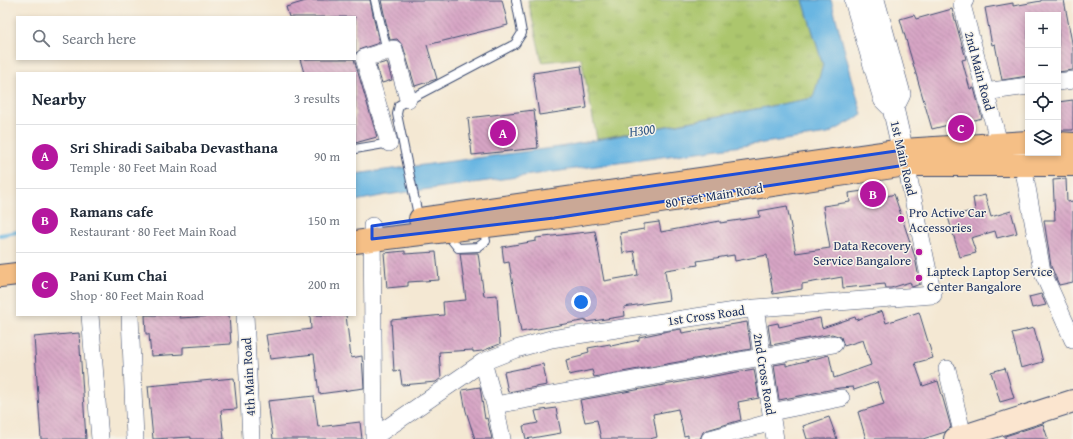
<!DOCTYPE html>
<meta charset="utf-8">
<style>
body{margin:0;font-family:"Gentium Book Plus",serif;background:#f2f2f3;color:#1f2937}
.controls{position:absolute;right:12px;top:12px;display:grid;overflow:hidden;border-radius:0px;box-shadow:0 2px 6px #0003}
.controls button{width:36px;height:36px;display:grid;place-items:center;padding:0;border:0;border-bottom:1px solid #e0e1e3;background:#fff;color:#1f2937;font:20px sans-serif}
.you{position:absolute;left:581px;top:302px;width:14px;height:14px;margin:-10px;border:3px solid #fff;border-radius:50%;background:#1a73e8;box-shadow:0 0 0 6px #1a73e833}
.badge{display:grid;place-items:center;width:26px;height:26px;border-radius:50%;background:#b5179e;color:#fff;font-size:13px;font-weight:700}
.pin{position:absolute;translate:-50% -50%;border:2px solid #fff;box-shadow:0 1px 4px #0006}
.list{margin:0;padding:0;list-style:none}
h2{display:flex;justify-content:space-between;align-items:center;height:52px;margin:0;padding:0 16px;font-size:17px}
h2 small{font-size:13px;font-weight:400;color:#747a83}
.list li{display:grid;grid-template-columns:26px 1fr auto;gap:12px;align-items:center;box-sizing:border-box;height:64px;padding:0 16px;border-top:1px solid #e0e1e3}
.list b{display:block;font-size:15px;white-space:nowrap}
.list p{margin:0;font-size:13px;white-space:nowrap;color:#747a83}
.list em{font-size:13px;font-style:normal;color:#747a83}
.icon{flex:none;width:22px;height:22px;fill:none;stroke:currentColor;stroke-width:2;stroke-linecap:round;stroke-linejoin:round}
.map{position:relative;flex:none;width:1073px;height:439px;overflow:hidden}
.search{position:absolute;background:#fff;box-shadow:0 2px 6px #0003;left:16px;top:16px;width:340px;height:44px;display:flex;align-items:center;gap:10px;box-sizing:border-box;padding:0 14px;border-radius:0px;color:#747a83;font-size:15px}
.panel{position:absolute;background:#fff;box-shadow:0 2px 6px #0003;left:16px;top:72px;width:340px;height:244px;border-radius:0px}
.map>svg:first-child{display:block}
.park{fill:url(#park-tufts);stroke:#647a66}
.water{fill:#69b6e2;stroke:#4272a0}
.lines{fill:none;stroke-linecap:round;stroke-linejoin:round}
.stream{stroke:#69b6e2;stroke-width:4}
.building{fill:url(#building-back-hatch)}
.service-casing{stroke:#3c4b70;stroke-width:10}
.minor-casing{stroke:#3c4b70;stroke-width:18}
.tertiary-casing{stroke:#3c4b70;stroke-width:22}
.secondary-casing{stroke:#3c4b70;stroke-width:24}
.primary-casing{stroke:#3c4b70;stroke-width:24}
.service{stroke:#fff;stroke-width:8}
.minor{stroke:#fff;stroke-width:17}
.tertiary{stroke:#fff;stroke-width:21}
.secondary{stroke:#fbe5cf;stroke-width:22}
.primary{stroke:#f5bf86;stroke-width:22}
.marked{fill:#1d4ed8;fill-opacity:0.2;stroke:#1d4ed8;stroke-width:3;stroke-linejoin:round}
.poi-dot{fill:#b5179e;stroke:#f7f3e8;stroke-width:1.5}
.labels{text-anchor:middle;stroke-width:3;stroke-linejoin:round;paint-order:stroke}
.street-label{font-size:13px;fill:#1b2f5e;stroke:#f7f3e8}
.poi-label{font-size:13px;fill:#1b2f5e;stroke:#f7f3e8;text-anchor:start}
.water-label{font-size:14px;font-style:italic;fill:#325886;stroke:#f7f3e8}
</style>
<div class="map">
<svg width="1073" height="439" viewBox="0 0 1073 439">
<defs>
<pattern id="park-tufts" width="24" height="20" patternUnits="userSpaceOnUse"><rect width="24" height="20" fill="#acc66d"/><path d="M3 7l-1-3M5 7V3M7 7l1-3M15 17l-1-3M17 17v-4M19 17l1-3" fill="none" stroke="#93aa61"/></pattern>
<pattern id="building-back-hatch" width="6" height="6" patternUnits="userSpaceOnUse"><rect width="6" height="6" fill="#d7a5c5"/><path d="M-1 5l2 2M0 0l6 6M5-1l2 2" fill="none" stroke="#ae87a3"/></pattern>
</defs>
<rect width="100%" height="100%" fill="#f7f3e8"/>
<filter id="ink" filterUnits="userSpaceOnUse"><feTurbulence type="fractalNoise" baseFrequency=".025" numOctaves="2"/><feDisplacementMap in="SourceGraphic" scale="8" xChannelSelector="R" yChannelSelector="G"/><feConvolveMatrix kernelMatrix="1 2 1 2 8 2 1 2 1" color-interpolation-filters="sRGB"/></filter>
<filter id="wash" filterUnits="userSpaceOnUse"><feTurbulence type="fractalNoise" baseFrequency=".012" numOctaves="4" result="noise"/><feDisplacementMap in="SourceGraphic" scale="16" xChannelSelector="R" yChannelSelector="G"/><feGaussianBlur stdDeviation="0.9" result="paint"/><feColorMatrix in="noise" values="0 0 0 0 0 0 0 0 0 0 0 0 0 0 0 0 0 1.4 0 .05"/><feComposite in="paint" operator="in"/></filter>
<g filter="url(#wash)">
<rect width="100%" height="100%" fill="#f4e8d3"/>
<path class="park" d="M528,0h275l20,65 -10,33 -216,41 -16,-81 -39,4z"/>
<path class="water" d="M803,0h28l31,115 -34,19 -442,61 -31,6v-27l205,-27 253,-49 10,-33z"/>
<g class="lines">
<path class="stream" d="M0,235l17,-3"/>
</g>
<g id="blocks">
<path class="building" d="M309,0h61l9,43 -18,6 -6,5v-37h-66l-3,-10z
M381,0h121l6,25 -81,20 10,34 -22,7 -12,-40 -6,-7 -7,1z
M1041,0h23l9,48v22l-15,2v-57h-30v61l-26,4 -7,-36 -3,1 -7,-37 28,-5v3l28,-5z
M952,9l14,50 -4,1 8,29 4,-1 8,30 -33,9 -1,-2 -16,4 -32,-110 14,-4 2,4z
M300,59h54l23,78 -22,6v-70h-51z
M387,62l5,18 -10,3 -6,-18z
M581,66l6,42 -48,7 -6,-42z
M1073,100v30h-15v-28z
M534,110l4,38 -66,7 -4,-37z
M1066,179l1,23 6,-1v81l-14,3 -8,-19 -7,-46h11l-2,-40z
M877,189l2,10 15,-5 21,63 5,27 -8,3 -2,-5 -19,6h-5l-1,-4 -42,4 -1,-11 -40,7v5l-29,5 -6,-39 -32,6 -1,-6 -37,6 1,4 -32,5 -1,1 4,29 -45,7 1,9 -38,6v-2l-66,12 -12,-70 -5,1 -2,-16 34,-6v-3l59,-7 9,50 34,-6 -4,-24 -11,2 -3,-20 24,-4v-5l15,-2 2,10 59,-11v2l40,-6 -1,-6 28,-5 9,47 34,-5 -7,-42 27,-4 -1,-9z
M985,195l6,22 20,-6 6,22 -20,5 -2,-7 -24,7 5,15 -16,4 -12,-40 27,-7 -2,-12z
M405,251v3l31,-2 3,28 -31,2v4l-21,2 -3,-35z
M460,253h18l6,43 13,-1 3,49 -18,7 -9,1v-2l-34,2 2,26 -5,4 -34,3 -2,-15 -6,1 -3,-51 53,-5 -1,-13 23,-2z
M1041,294l5,11 -14,3 -3,-11z
M882,311l4,12 33,-11 14,46 -18,5 8,23 15,-5 13,46 -6,5 -22,7h-57l-8,-27 26,-8 -7,-22 -23,8 -1,-3 -14,1 -60,12 -5,-35 12,-2v3l43,-11 5,23 37,-13 -8,-25 -19,6 -3,-9 -9,-3 -61,11 -3,-20 10,-2 1,4 41,-9 2,10 33,-11 1,3z
M145,315h35v3l49,-3 2,29 -48,3v7l-32,2 -2,-22h-3z
M310,315h36l5,43 11,-2 2,32 -45,6 -5,-40 -44,5 -4,-24 45,-6z
M747,322l4,27 -157,28 -2,-7 -23,5 -3,-15 16,-4v-2l7,-2 -1,-4 22,-4 1,2 28,-6v-3l29,-6 13,-2 1,4z
M1034,328l9,34 -22,6 -9,-35z
M79,333l7,106h-45l-7,-102z
M543,364l4,21 -39,7 -4,-20z
M1005,368l9,30 -14,4 -9,-30z
M754,369l5,29 -21,4 3,18 -34,10 -4,2 -3,7h-12v-4l-4,1 -6,-27 -25,5 4,23 -7,2h-49l-4,-19 -12,2 -5,-22z
M234,378l3,31 -16,1 3,29h-33v-2l-38,2 -5,-53z
M480,387l5,32 2,-1 5,21h-17l-9,-28 -4,-21z
M314,396l4,31 42,-5 2,17h-89l-5,-38z
M556,408l5,25 -35,6 -3,-13 15,-3 -3,-12z
M829,417l8,22h-30l-4,-13z
M1043,424l5,15h-43v-3z"/>
</g>
</g>
<g filter="url(#ink)">
<use href="#blocks" fill-opacity="0" stroke="#3c4b70" stroke-width="1"/>
<g class="lines">
<g class="service-casing">
<path id="service" d="M375,0l12,51
M355,149l35,-6
M419,220l-22,-106 2,-9 116,-61 7,-11 -6,-33
M446,233l12,15 20,-1 8,-6 -3,-14"/>
</g>
<g class="minor-casing">
<path id="minor" d="M965,0l-3,5 37,138
M1058,82l15,-2
M985,92l43,-6
M389,143l-25,-85 30,-9 14,50
M1021,154l21,117 31,69
M372,226l2,213
M755,308l20,131
M90,315l10,124
M130,315l5,124
M245,315l6,124
M483,362l12,43 7,34
M947,369l16,67
M495,405l339,-61
M771,412l70,-14
M374,437l109,-75 33,-13 35,-10 204,-31 178,-13 -27,-130
M710,439l62,-17"/>
</g>
<g class="tertiary-casing">
<path id="tertiary" d="M855,0l29,99 9,9
M874,0l26,94 -7,14 13,57"/>
</g>
<g class="secondary-casing">
<path id="secondary" d="M955,439l118,-38"/>
</g>
<g class="primary-casing">
<path id="primary" d="M1058,143l15,1
M420,219l483,-69 125,-8
M355,242l199,-24 352,-53h167
M0,276l17,-2"/>
</g>
<use href="#service" class="service"/>
<use href="#minor" class="minor"/>
<use href="#tertiary" class="tertiary"/>
<use href="#secondary" class="secondary"/>
<use href="#primary" class="primary"/>
</g>
</g>
<path class="marked" d="M903,150l3,15 -352,53 -182,21v-13z"/>
<g class="poi-dot">
<circle cx="901" cy="219" r="4"/>
<circle cx="919" cy="252" r="4"/>
<circle cx="919" cy="278" r="4"/>
</g>
<g class="labels">
<g class="street-label">
<text transform="translate(980 71) rotate(75)" y="5">2nd Main Road</text>
<text transform="translate(904 158) rotate(77)" y="5">1st Main Road</text>
<text transform="translate(714 195) rotate(-9)" y="5">80 Feet Main Road</text>
<text transform="translate(706 315) rotate(-8)" y="5">1st Cross Road</text>
<text transform="translate(765 374) rotate(81)" y="5">2nd Cross Road</text>
<text transform="translate(248 377) rotate(-93)" y="5">4th Main Road</text>
</g>
<g class="poi-label">
<text x="909" y="217">Pro Active Car<tspan x="909" dy="15">Accessories</tspan></text>
<text x="911" y="250" text-anchor="end">Data Recovery<tspan x="911" dy="15">Service Bangalore</tspan></text>
<text x="927" y="276">Lapteck Laptop Service<tspan x="927" dy="15">Center Bangalore</tspan></text>
</g>
<g class="water-label">
<text transform="translate(642 130) rotate(-8)" y="5">H300</text>
</g>
</g>
</svg>
<div class="controls">
<button>+</button>
<button>−</button>
<button><svg class="icon" aria-label="locate" viewBox="0 0 24 24"><circle cx="12" cy="12" r="6"/><path d="M12 2v4M12 18v4M2 12h4M18 12h4"/></svg></button>
<button><svg class="icon" aria-label="layers" viewBox="0 0 24 24"><path d="M12 4l9 5-9 5-9-5zM3 14l9 5 9-5"/></svg></button>
</div>
<div class="you"></div>
<div class="pin badge" style="left:503px;top:133px">A</div>
<div class="pin badge" style="left:873px;top:194px">B</div>
<div class="pin badge" style="left:961px;top:128px">C</div>
<div class="search"><svg class="icon" aria-label="search" viewBox="0 0 24 24"><circle cx="10" cy="10" r="6"/><path d="M15 15l6 6"/></svg>Search here</div>
<section class="panel">
<h2>Nearby<small>3 results</small></h2>
<ul class="list">
<li><span class="badge">A</span><div><b>Sri Shiradi Saibaba Devasthana</b><p>Temple · 80 Feet Main Road</p></div><em>90 m</em></li>
<li><span class="badge">B</span><div><b>Ramans cafe</b><p>Restaurant · 80 Feet Main Road</p></div><em>150 m</em></li>
<li><span class="badge">C</span><div><b>Pani Kum Chai</b><p>Shop · 80 Feet Main Road</p></div><em>200 m</em></li>
</ul>
</section>
</div>
